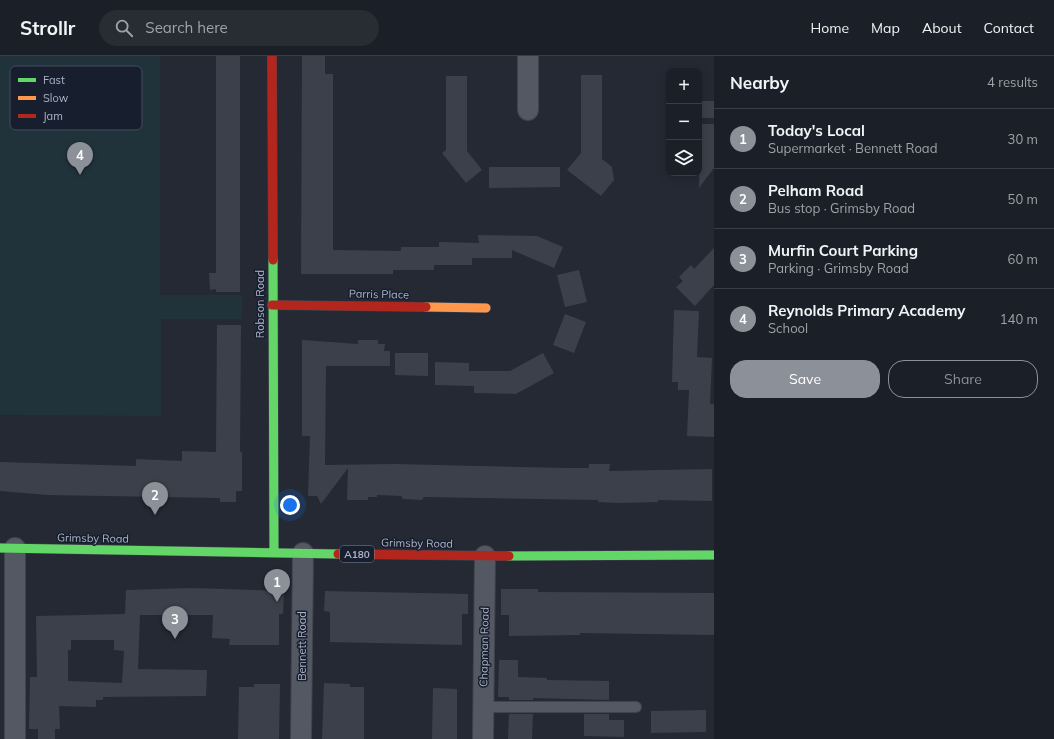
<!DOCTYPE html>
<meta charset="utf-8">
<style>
body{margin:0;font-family:Mulish,sans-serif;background:#282c33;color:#f1f3f6}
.controls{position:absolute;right:12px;top:12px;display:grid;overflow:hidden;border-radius:8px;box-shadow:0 2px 10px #0003}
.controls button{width:36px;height:36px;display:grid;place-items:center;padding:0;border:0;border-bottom:1px solid #393d44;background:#1b1f27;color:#f1f3f6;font:20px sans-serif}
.you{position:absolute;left:290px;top:449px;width:14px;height:14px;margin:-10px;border:3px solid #fff;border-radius:50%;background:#1a73e8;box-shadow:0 0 0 6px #1a73e833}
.badge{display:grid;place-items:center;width:26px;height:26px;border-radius:50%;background:#8c9099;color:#fff;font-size:13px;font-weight:700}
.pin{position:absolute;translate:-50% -33px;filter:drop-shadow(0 1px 2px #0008)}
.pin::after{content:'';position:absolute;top:21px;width:14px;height:12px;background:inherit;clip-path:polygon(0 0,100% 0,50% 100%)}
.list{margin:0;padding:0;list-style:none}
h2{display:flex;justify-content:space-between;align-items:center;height:52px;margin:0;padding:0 16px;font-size:17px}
h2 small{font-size:13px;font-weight:400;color:#a0a2a7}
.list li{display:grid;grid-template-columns:26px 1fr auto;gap:12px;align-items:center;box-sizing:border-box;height:60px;padding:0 16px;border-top:1px solid #393d44}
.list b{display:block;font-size:15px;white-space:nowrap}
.list p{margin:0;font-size:13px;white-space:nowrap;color:#a0a2a7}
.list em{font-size:13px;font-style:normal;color:#a0a2a7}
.actions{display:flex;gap:8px;padding:12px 16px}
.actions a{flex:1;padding:9px 0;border:1px solid #8c9099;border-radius:16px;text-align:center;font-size:14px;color:#8c9099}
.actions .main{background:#8c9099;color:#fff}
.icon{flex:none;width:22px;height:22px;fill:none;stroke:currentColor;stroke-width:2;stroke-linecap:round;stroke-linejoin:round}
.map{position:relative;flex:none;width:714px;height:683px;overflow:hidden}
header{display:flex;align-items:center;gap:24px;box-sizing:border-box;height:56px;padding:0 20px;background:#1b1f27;border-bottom:1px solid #393d44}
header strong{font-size:19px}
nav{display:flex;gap:22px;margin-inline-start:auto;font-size:14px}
.search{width:280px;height:36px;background:#282c33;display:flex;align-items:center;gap:10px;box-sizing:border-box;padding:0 14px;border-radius:22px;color:#a0a2a7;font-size:15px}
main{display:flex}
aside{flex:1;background:#1b1f27}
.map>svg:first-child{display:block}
.green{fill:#21333a}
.building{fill:#3c404a;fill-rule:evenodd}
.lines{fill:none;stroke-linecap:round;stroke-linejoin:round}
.lane-casing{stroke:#40444d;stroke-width:12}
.street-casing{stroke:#40444d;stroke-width:22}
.fast-casing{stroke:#40444d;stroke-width:10}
.slow-casing{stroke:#40444d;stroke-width:10}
.jam-casing{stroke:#40444d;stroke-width:10}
.lane{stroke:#545862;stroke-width:10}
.street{stroke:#545862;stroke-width:20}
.fast{stroke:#63d668;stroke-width:9}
.slow{stroke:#ff974d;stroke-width:9}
.jam{stroke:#b3261e;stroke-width:9}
.labels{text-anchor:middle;stroke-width:3;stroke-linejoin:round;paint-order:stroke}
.shield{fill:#171e2e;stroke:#7f8699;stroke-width:1}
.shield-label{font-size:10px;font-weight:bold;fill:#acb3c7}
.street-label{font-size:11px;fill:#acb3c7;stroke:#171e2e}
.key{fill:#171e2e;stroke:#444b5c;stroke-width:1}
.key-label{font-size:11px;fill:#acb3c7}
</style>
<header>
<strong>Strollr</strong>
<div class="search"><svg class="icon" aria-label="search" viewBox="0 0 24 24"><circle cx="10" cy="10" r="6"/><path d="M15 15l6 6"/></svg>Search here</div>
<nav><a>Home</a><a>Map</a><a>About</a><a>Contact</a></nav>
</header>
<main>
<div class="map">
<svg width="714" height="683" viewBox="0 0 714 683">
<rect width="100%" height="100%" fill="#242934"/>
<path class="green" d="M0,0h160v239h82v24h-81v97l-161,-1z"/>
<path class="building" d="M216,0h24v236h-24v-3l-6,1 -1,-17h7z
M302,0h23v18h8v176l68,1v-4h38v-5l40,1 -1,-8 59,1 26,11 -9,21 -42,-18v8h-40v7h-38v5h-41v4h-92z
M581,19h21v84l10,8 2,13 -13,16 -34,-26 14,-17z
M446,20h21v75l15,19 -16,13 -24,-30 4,-3z
M699,45h15v17h-15z
M700,68h14v44l-15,20z
M489,111h71v20l-71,1z
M714,192v37l-19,21 -19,-19 7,-6 -4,-4 12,-12 3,4z
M579,214l8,32 -22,5 -8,-32z
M674,254l25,1 -2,46 15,1 -2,46h4v33l-27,-1 2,-46h-11v-8h-6z
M565,258l21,8 -12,31 -21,-8z
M217,269h24l-1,127h2v39h-6v11h-16v-4l-172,-3 -48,-4v-29l136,4v-7l46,2v-10l34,1z
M302,284l56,4v-4h20v4h7l-1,7h6v15h-64l-1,99 69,-1 172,4h23v-4h21l-1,7 103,-2v32l-54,-1v2l-39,1 -21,-1v-2l-174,-3 -2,3 -19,-1 -2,-3 -24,-1v2h-9v3h-21l1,-32 -27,36 -4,-8h-9l2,-60h-8z
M395,297h33v23l-33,-1z
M543,297l11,20 -38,21 -42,-1v-7l-39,-1v-23l34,1v8h41z
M191,532l93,3 -1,23h-4v31h-50l1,-6 -18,-1 1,-23h-73l-2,54 69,1 -1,26 -103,1v3h-7v7l-37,-1 1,23h-5v10h-17v-10h-9l1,-52h7l-1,-61 89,-2 1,-24zM71,584h43v10l10,1 -2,32 -54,-2v-31h3z
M501,533h37v3l176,1v42l-134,-2v2l-71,1v-21h-8z
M325,535l143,3v20h-6v31l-132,-3v-30l-6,-1z
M499,604h19v17l29,1v2l62,1v19l-76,-2v2h-24v-3h-11z
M324,627l26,1v3h14v52h-42z
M254,628h26l-1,55h-41l1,-52h15z
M433,632l24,1v50h-25z
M706,654v22l-55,1v-22z
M509,658h24l-1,25h-24z
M584,658h25v6h15v17l-40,-1z"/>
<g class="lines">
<g class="lane-casing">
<path id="lane" d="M484,651h152"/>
</g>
<g class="street-casing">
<path id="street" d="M528,0v54
M15,683v-191
M301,683l2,-186
M483,683l2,-183"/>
</g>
<g class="fast-casing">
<path id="fast" d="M273,204l1,293
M0,492l338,6
M509,500l205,-1"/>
</g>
<g class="slow-casing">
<path id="slow" d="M426,251l60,1"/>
</g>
<g class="jam-casing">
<path id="jam" d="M272,0l1,204
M272,249l154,2
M338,498l171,2"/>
</g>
<use href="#lane" class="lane"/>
<use href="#street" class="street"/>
<use href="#fast" class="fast"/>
<use href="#slow" class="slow"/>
<use href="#jam" class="jam"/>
</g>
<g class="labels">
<rect class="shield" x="340" y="490" width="34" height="16" rx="3"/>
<g class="shield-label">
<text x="357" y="502">A180</text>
</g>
<g class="street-label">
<text transform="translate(379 238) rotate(1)" y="4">Parris Place</text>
<text transform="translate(260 248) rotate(-90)" y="4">Robson Road</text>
<text transform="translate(93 482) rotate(1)" y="4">Grimsby Road</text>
<text transform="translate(417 487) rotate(1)" y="4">Grimsby Road</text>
<text transform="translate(302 590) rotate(-90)" y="4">Bennett Road</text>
<text transform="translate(484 591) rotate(-89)" y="4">Chapman Road</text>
</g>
</g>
<rect x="10" y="10" width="132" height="64" rx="6" class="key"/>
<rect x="18" y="22" width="18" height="4" fill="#63d668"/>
<rect x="18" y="40" width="18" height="4" fill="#ff974d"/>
<rect x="18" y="58" width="18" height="4" fill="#b3261e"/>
<g class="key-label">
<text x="43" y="28">Fast</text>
<text x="43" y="46">Slow</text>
<text x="43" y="64">Jam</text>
</g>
</svg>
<div class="controls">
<button>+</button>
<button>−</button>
<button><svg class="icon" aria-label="layers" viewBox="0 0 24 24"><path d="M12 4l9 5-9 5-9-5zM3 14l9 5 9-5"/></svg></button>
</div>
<div class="you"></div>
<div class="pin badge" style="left:277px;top:546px">1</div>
<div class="pin badge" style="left:155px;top:459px">2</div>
<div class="pin badge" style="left:175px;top:583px">3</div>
<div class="pin badge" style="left:80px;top:119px">4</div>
</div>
<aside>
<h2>Nearby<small>4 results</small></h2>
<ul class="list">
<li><span class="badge">1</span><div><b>Today's Local</b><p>Supermarket · Bennett Road</p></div><em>30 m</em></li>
<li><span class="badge">2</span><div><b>Pelham Road</b><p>Bus stop · Grimsby Road</p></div><em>50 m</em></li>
<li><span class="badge">3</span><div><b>Murfin Court Parking</b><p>Parking · Grimsby Road</p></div><em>60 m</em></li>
<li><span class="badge">4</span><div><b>Reynolds Primary Academy</b><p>School</p></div><em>140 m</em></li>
</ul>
<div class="actions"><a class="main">Save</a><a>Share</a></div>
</aside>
</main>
